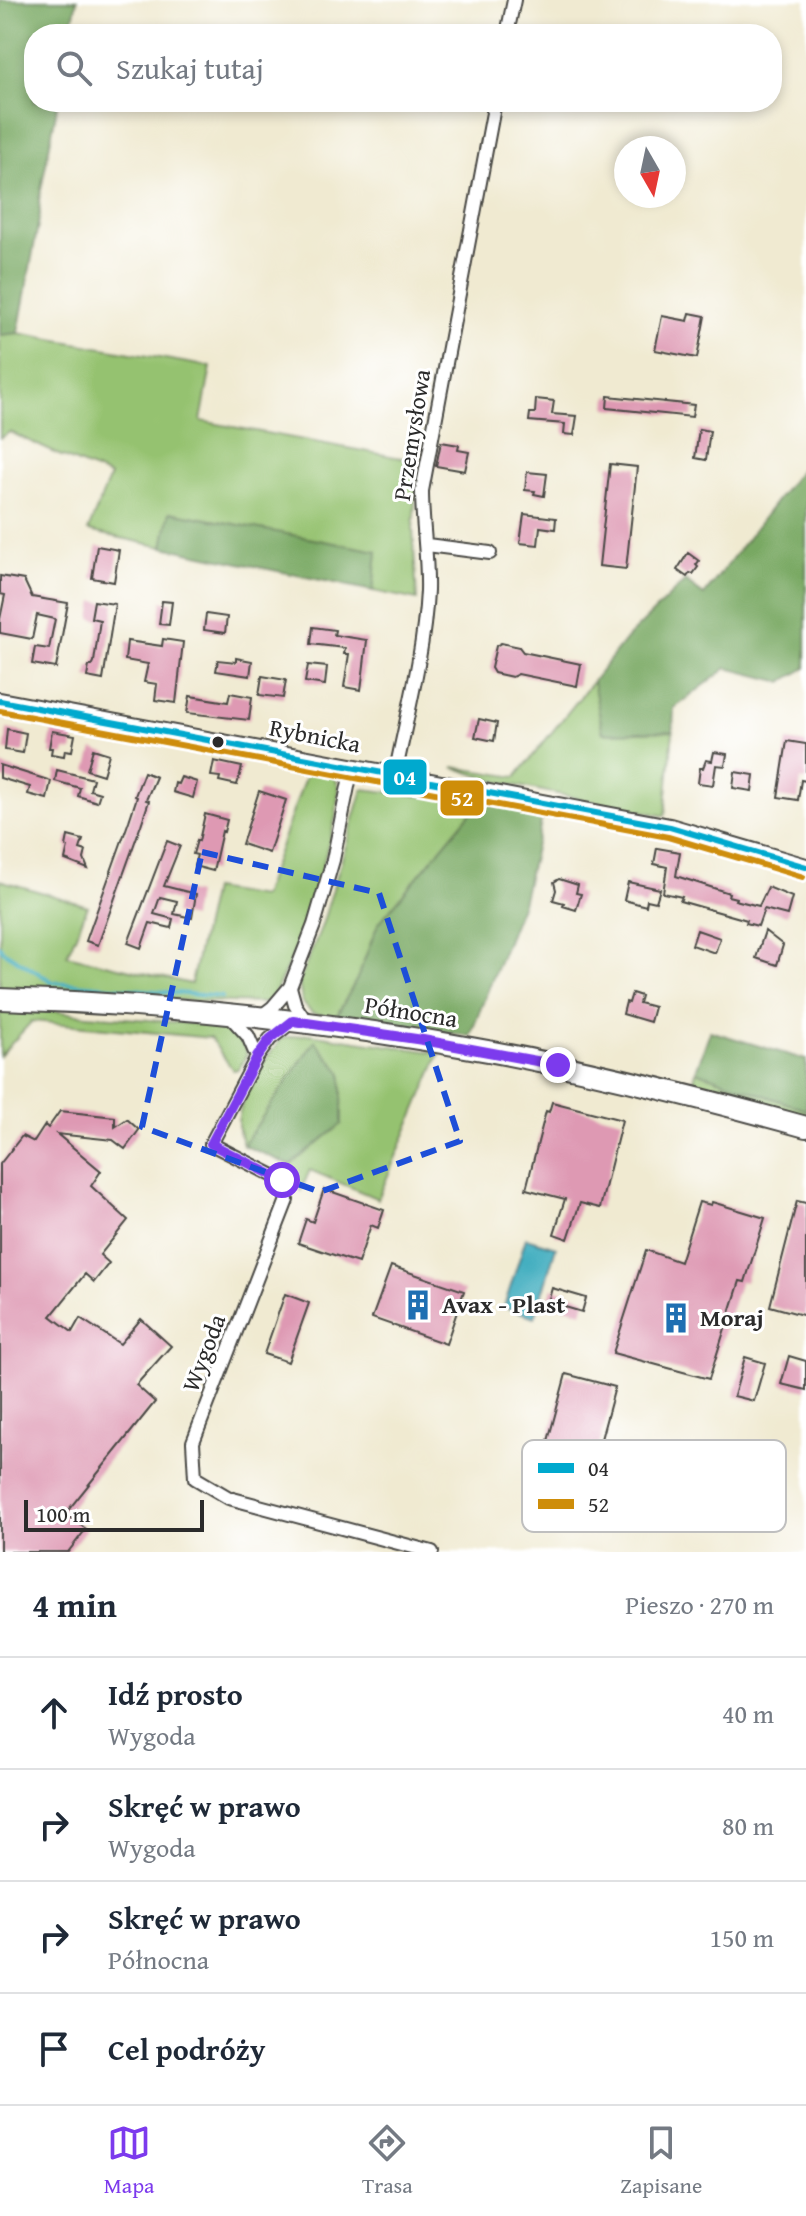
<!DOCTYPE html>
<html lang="pl">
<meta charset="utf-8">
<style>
body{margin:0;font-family:"Gentium Book Plus",serif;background:#f6f6f7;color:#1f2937}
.compass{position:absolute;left:614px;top:136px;width:72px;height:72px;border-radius:50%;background:#fff;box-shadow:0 4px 12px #0003;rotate:171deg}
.scale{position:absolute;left:24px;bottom:20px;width:180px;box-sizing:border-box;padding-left:8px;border:4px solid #2b2b2b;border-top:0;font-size:22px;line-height:28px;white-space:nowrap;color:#2b2b2b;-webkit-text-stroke:6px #fff;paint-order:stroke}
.stop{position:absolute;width:24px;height:24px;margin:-18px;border:6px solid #7c3aed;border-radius:50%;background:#fff}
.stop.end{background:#7c3aed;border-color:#fff;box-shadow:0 2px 8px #0008}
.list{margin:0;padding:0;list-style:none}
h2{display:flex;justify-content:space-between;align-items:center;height:104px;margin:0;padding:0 32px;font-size:34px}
h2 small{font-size:26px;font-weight:400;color:#747a83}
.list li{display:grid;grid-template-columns:52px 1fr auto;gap:24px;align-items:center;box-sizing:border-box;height:112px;padding:0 32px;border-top:2px solid #e0e1e3}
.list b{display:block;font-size:30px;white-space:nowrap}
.list p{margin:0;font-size:26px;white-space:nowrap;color:#747a83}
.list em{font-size:26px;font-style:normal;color:#747a83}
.icon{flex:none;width:44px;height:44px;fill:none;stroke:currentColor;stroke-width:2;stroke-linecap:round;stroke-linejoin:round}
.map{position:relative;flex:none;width:806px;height:1552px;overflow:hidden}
.search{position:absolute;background:#fff;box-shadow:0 4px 12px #0003;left:24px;right:24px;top:24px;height:88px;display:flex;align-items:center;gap:20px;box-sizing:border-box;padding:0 28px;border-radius:32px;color:#747a83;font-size:30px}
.sheet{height:552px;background:#fff}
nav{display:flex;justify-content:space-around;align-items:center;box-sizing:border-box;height:112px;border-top:2px solid #e0e1e3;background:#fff;font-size:22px;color:#747a83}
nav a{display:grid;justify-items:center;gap:4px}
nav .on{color:#7c3aed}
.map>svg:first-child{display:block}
.green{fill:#95c26f;stroke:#60764d;stroke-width:2}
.forest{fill:#78a862;stroke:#526a46;stroke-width:2}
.water{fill:#42aec0;stroke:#366c76;stroke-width:2}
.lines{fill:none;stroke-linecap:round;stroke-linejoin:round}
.stream{stroke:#42aec0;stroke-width:4}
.building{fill:#de99b3}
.minor-casing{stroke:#494844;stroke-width:16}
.tertiary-casing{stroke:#494844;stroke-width:20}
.primary-casing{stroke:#494844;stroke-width:24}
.minor{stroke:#fff;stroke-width:12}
.tertiary{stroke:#fff;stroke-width:16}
.primary{stroke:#fff;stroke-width:20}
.bus-1-casing{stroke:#fff;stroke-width:12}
.bus-2-casing{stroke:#fff;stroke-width:12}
.bus-1{stroke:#00a9ce;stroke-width:6}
.bus-2{stroke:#ce8d09;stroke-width:6}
.route{stroke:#7c3aed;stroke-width:10}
.marked{fill:none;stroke:#1d4ed8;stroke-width:6;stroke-dasharray:16 10;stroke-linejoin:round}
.bus-dot{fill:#2b2b2b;stroke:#fff;stroke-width:3}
.labels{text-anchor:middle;stroke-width:6;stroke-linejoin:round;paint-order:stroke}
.street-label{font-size:24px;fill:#2b2b2b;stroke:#fff}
.poi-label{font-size:24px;font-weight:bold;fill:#2b2b2b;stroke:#fff;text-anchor:start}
.key{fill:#fff;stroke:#bfbfbf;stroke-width:2}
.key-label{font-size:22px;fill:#2b2b2b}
.line-badge{stroke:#fff;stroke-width:3}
.badge-label{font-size:22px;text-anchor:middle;font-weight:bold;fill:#fff}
</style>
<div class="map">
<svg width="806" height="1552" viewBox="0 0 806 1552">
<rect width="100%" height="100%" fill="#fff"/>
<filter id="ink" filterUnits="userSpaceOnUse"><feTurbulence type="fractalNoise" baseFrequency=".0125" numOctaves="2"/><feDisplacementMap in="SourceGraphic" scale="16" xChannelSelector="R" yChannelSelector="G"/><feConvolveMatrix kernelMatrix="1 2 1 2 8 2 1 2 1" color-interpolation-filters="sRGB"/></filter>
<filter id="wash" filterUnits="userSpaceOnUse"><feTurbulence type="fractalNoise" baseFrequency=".006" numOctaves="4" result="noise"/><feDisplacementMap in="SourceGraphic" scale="32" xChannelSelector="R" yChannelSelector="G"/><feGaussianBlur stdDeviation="1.8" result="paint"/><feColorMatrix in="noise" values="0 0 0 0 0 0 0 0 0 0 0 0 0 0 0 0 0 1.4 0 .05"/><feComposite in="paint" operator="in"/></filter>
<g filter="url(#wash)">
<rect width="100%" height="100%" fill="#f0ead1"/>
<path class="green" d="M18,333l193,34 -10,54 217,40 -5,68 4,71 -44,-9 4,-40 -207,-39 -7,35 -75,-16 22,-55 -51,-21 -49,-23 -10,6v-103z
M593,681l10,52 70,-2 -8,85 -171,-35 -41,-14 63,10z
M307,772l27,4 5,11 -3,29 -30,111 -31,66 -8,10 -75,-2 -192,-11v-110l88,26 -21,49 124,29 21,-95 50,8z
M363,789l116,14 -101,121 -21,55 -21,38 -24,-4 -10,-11 -3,-20 23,-57z
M0,1006l38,2 37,6 148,12 17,12 7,16 -8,15 -6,1 -23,-32 -178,-17 -32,35z
M309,1034l131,19 -62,146 -68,-29 -9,20 -11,-25 52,-42 -27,-82 -72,104c-2,-6 -4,-13 -5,-19 -1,-25 28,-69 44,-88z
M696,1071l110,39v11l-114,-32z"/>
<path class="forest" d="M0,0h77l-7,34h-36v68h24l-19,98 1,14 -22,119 -18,2z
M806,462v206l-24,14 -55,-14 -53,40 -1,23 -70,2 -10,-52 34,-43 58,-57 19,14z
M170,512l207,39 -4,40 -210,-44z
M479,803l64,11 -21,89 -52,133 -134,-19 21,-38 21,-55z
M710,1031l96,29v50l-110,-39z
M315,1041l27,32v51l-52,41 -47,-20z"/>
<path class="water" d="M526,1238l30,9 -21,70 -31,-10z"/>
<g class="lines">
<path class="stream" d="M0,946l3,5 50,31 169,15"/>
</g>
<g id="blocks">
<path class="building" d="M690,313l15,3 -8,42 -42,-8 7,-34 26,5z
M608,396l86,9 -2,12 -85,-9z
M536,399l18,2 -2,13 25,2 -3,19 -10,-1 1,-10 -36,-3 1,-8h5z
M699,429l11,2 -4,29 -11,-2z
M441,442l18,3 -1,5 11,2 -4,19 -29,-5z
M610,464l27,3 -11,102 -27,-3z
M527,472l20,2 -3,22 -10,-2 1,-3 -10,-1z
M524,514l32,4 -1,11 -15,-2 -2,18 -18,-2z
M97,546l22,4 -5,32 -22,-4z
M688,553l11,8 -3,4 2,2 -5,7 -3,-1 -3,4 -10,-7z
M0,576l24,4 8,17 36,6 -12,65 -24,-4 3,-17 14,2 6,-30 -18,-4 -5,24 -32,-6v-14l5,-24 -5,-1z
M94,601l21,3 -12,76 -16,-3 2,-11h3l2,-4 6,-42 -9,-2z
M162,601l10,1 -3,23 -10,-1z
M206,614l21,3 -2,16 -21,-3z
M313,627l22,3 -1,5 33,5 -6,50 -17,-3 5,-33h-5l1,-6 -34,-4z
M163,639l20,3 -7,61 -21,-3 2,-16 -13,-2 4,-18 -23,-4 2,-19 35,5z
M501,643l18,4 4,5 58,12 -4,22 -59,-12 -6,3 -18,-4 -3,-5 5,-22z
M236,658l16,3 -2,15 -34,-5 2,-11 18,2z
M308,665l19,2 -2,18 -20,-3z
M262,676l24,4 -3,18 -24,-3z
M230,693l22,4 -3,23 -62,-7 3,-17 38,6z
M479,719l18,4 -3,18 -19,-4z
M7,729l19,4 -3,20 -18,-3z
M52,731l23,4 -3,16 -7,-1 -1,6 -13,-2 1,-6h-3z
M787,741l19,3v37l-5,-1 -3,20 -20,-3z
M93,749l16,5 -6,21 -16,-5z
M714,752l13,2 -2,12 -9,-1 -3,20 -15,-2 2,-15h3l3,-8 6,1z
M214,761l28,6 -5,18 -18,-4 1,-4 -9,-1z
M0,765l51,16 -4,18 -19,-5 2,-7 -30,-9z
M57,770l36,9 -3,11 10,3 -3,9 -19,-6 2,-8 -25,-7z
M144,772l12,5 -10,23 3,1 -8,24 -43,120 -12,-4 43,-120 8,-24 -2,-1z
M735,772l19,3 -2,16 -19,-3z
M181,777l16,5 -4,16 -20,-6 2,-9 3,1z
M259,791l27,9 -17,53 -27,-9z
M205,814l22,6 -3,12 -2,-1 -9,40 -19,-5 3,-11 -4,-1 4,-14 2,1z
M68,836l15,4 -3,9 6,2 -2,8 4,10 -23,-9 3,-13 -2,-1z
M167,841l13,5 -16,40 32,8 -4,24 -18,-4 3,-13 -17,-4 -6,17 19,5 -2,9 -21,-5 -9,25 -13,-5z
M657,848l23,4 -4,24 53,17 -1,3 8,2 -1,2 24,6 9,-19 24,10 -5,18 -23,-6 -6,17 -12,-3 1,-3 -67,-19 2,-4 -19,-4 4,-26 -13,-3z
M559,879l19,6 -2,8 5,1 -5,16 -13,-4 1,-3 -11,-3 3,-10 -2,-8z
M628,882l32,7 -4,13 -9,-2 -1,6 -22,-6z
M697,930l23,8 -5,15 -23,-8z
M765,931l18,14 -6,20 -21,-7z
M632,993l9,3 -2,7 15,4 -4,15 -27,-8 3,-12 3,1z
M552,1102l70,18 -22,88 -20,-5 -12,36 -14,-5 11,-35 -39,-10 20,-78 3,1z
M60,1111l55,6v10l12,-8 12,11 -14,19 -12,-9 -56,-6 44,37 -10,15 37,34 -28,35 9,8 -15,19 -9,-8 -34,42 21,16 8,-14 40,26 21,-25 30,27 -35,39 19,17 -90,112 21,15 -18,23h-68v-388l22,-28 12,6 11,-17 3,3z
M324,1189l60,21 -6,18 -7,-3 -13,38 -60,-20 8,-24 7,3z
M797,1201l9,2v113l-36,-10z
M699,1202l12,3 1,-3 53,16 -20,64 -5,-1 -31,98 -96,-26 33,-103 34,12z
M391,1266l73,25 -18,53 -74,-26z
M552,1288l34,10 -4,14 -34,-10z
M285,1294l24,9 -21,59 -24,-8z
M789,1356l17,5v29l-25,-6z
M745,1357l20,6 -11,38 -20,-5z
M566,1374l49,13 -36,134 -49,-13z"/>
</g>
</g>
<g filter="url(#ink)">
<use href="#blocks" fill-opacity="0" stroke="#494844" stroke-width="2"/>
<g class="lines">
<g class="minor-casing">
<path id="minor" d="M507,34l7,-34
M427,545l63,8
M395,775c12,-59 29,-123 32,-184 1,-34 -5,-66 -5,-100l73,-389
M290,987l5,18 12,18
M228,1014l20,22 9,21
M260,1017l13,-10 17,-20 24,-62 19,-65 19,-93
M293,1021l-23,18 -13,18 -46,87 71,36 5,20 -94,242 2,36 34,20 203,54"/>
</g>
<g class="tertiary-casing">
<path id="tertiary" d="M0,701l670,126 136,40"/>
</g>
<g class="primary-casing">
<path id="primary" d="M0,999c164,5 327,22 488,52 107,20 213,47 318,76"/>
</g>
<use href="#minor" class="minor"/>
<use href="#tertiary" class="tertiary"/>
<use href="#primary" class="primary"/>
<g class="bus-1-casing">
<path id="bus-1" d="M0,701l670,126 136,40"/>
</g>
<g class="bus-2-casing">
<path id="bus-2" d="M0,711l668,126 135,40"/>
</g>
<use href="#bus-1" class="bus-1"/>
<use href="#bus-2" class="bus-2"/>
</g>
</g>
<g class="lines" filter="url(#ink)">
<path class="route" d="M282,1180l-71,-36 46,-87 13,-18 23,-18 130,19 135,25"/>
</g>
<path class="marked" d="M202,852l177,41 81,248 -140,51 -178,-65z"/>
<defs>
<g id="building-bare" transform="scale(2.4)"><path d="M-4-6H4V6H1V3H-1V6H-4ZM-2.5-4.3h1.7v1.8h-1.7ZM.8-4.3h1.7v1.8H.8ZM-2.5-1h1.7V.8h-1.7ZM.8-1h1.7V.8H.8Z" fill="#1f6fb2" stroke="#fff" stroke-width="2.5" paint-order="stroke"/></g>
</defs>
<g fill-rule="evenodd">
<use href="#building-bare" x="418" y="1305"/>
<use href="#building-bare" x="676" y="1318"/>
</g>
<circle class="bus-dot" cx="218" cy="742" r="7"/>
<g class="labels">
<g class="street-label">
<text transform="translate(412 435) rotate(-81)" y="8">Przemysłowa</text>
<text transform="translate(315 736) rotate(11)" y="8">Rybnicka</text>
<text transform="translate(411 1012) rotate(9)" y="8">Północna</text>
<text transform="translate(204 1353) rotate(-69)" y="8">Wygoda</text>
</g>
<g class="poi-label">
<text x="442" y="1313">Avax - Plast</text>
<text x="700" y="1326">Moraj</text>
</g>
</g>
<rect x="522" y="1440" width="264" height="92" rx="12" class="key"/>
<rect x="538" y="1463" width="36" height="10" fill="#00a9ce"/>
<rect x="538" y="1499" width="36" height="10" fill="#ce8d09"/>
<g class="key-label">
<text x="588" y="1476">04</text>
<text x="588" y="1512">52</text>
</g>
<g class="line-badge">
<rect x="382" y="758" width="46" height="38" rx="8" fill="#00a9ce"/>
<rect x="439" y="779" width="46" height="38" rx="8" fill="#ce8d09"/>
</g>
<g class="badge-label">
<text x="405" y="785">04</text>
<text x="462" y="806">52</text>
</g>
</svg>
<svg class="compass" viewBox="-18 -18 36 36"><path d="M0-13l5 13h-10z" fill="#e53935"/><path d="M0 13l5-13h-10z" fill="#747a83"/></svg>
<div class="scale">100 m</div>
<div class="stop" style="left:282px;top:1180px"></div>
<div class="stop end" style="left:558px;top:1065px"></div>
<div class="search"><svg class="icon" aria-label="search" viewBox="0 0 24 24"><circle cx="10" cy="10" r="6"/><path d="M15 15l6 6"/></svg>Szukaj tutaj</div>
</div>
<section class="sheet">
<h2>4 min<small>Pieszo · 270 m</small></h2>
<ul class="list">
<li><svg class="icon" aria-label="ahead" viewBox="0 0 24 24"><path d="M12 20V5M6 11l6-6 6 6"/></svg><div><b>Idź prosto</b><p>Wygoda</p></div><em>40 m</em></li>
<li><svg class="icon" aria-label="right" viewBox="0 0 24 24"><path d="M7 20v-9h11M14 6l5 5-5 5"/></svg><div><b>Skręć w prawo</b><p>Wygoda</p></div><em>80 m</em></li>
<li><svg class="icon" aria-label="right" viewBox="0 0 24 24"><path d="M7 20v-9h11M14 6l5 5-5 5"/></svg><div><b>Skręć w prawo</b><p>Północna</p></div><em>150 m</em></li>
<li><svg class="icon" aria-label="arrive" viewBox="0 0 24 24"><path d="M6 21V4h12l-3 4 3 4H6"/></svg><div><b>Cel podróży</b></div></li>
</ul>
</section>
<nav>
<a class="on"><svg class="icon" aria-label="map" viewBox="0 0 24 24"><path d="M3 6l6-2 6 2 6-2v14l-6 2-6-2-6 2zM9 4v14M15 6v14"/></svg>Mapa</a>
<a><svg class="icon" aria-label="directions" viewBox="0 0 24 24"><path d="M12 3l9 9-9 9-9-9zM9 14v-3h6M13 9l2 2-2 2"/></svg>Trasa</a>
<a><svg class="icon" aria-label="saved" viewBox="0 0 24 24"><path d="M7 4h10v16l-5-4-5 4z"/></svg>Zapisane</a>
</nav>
